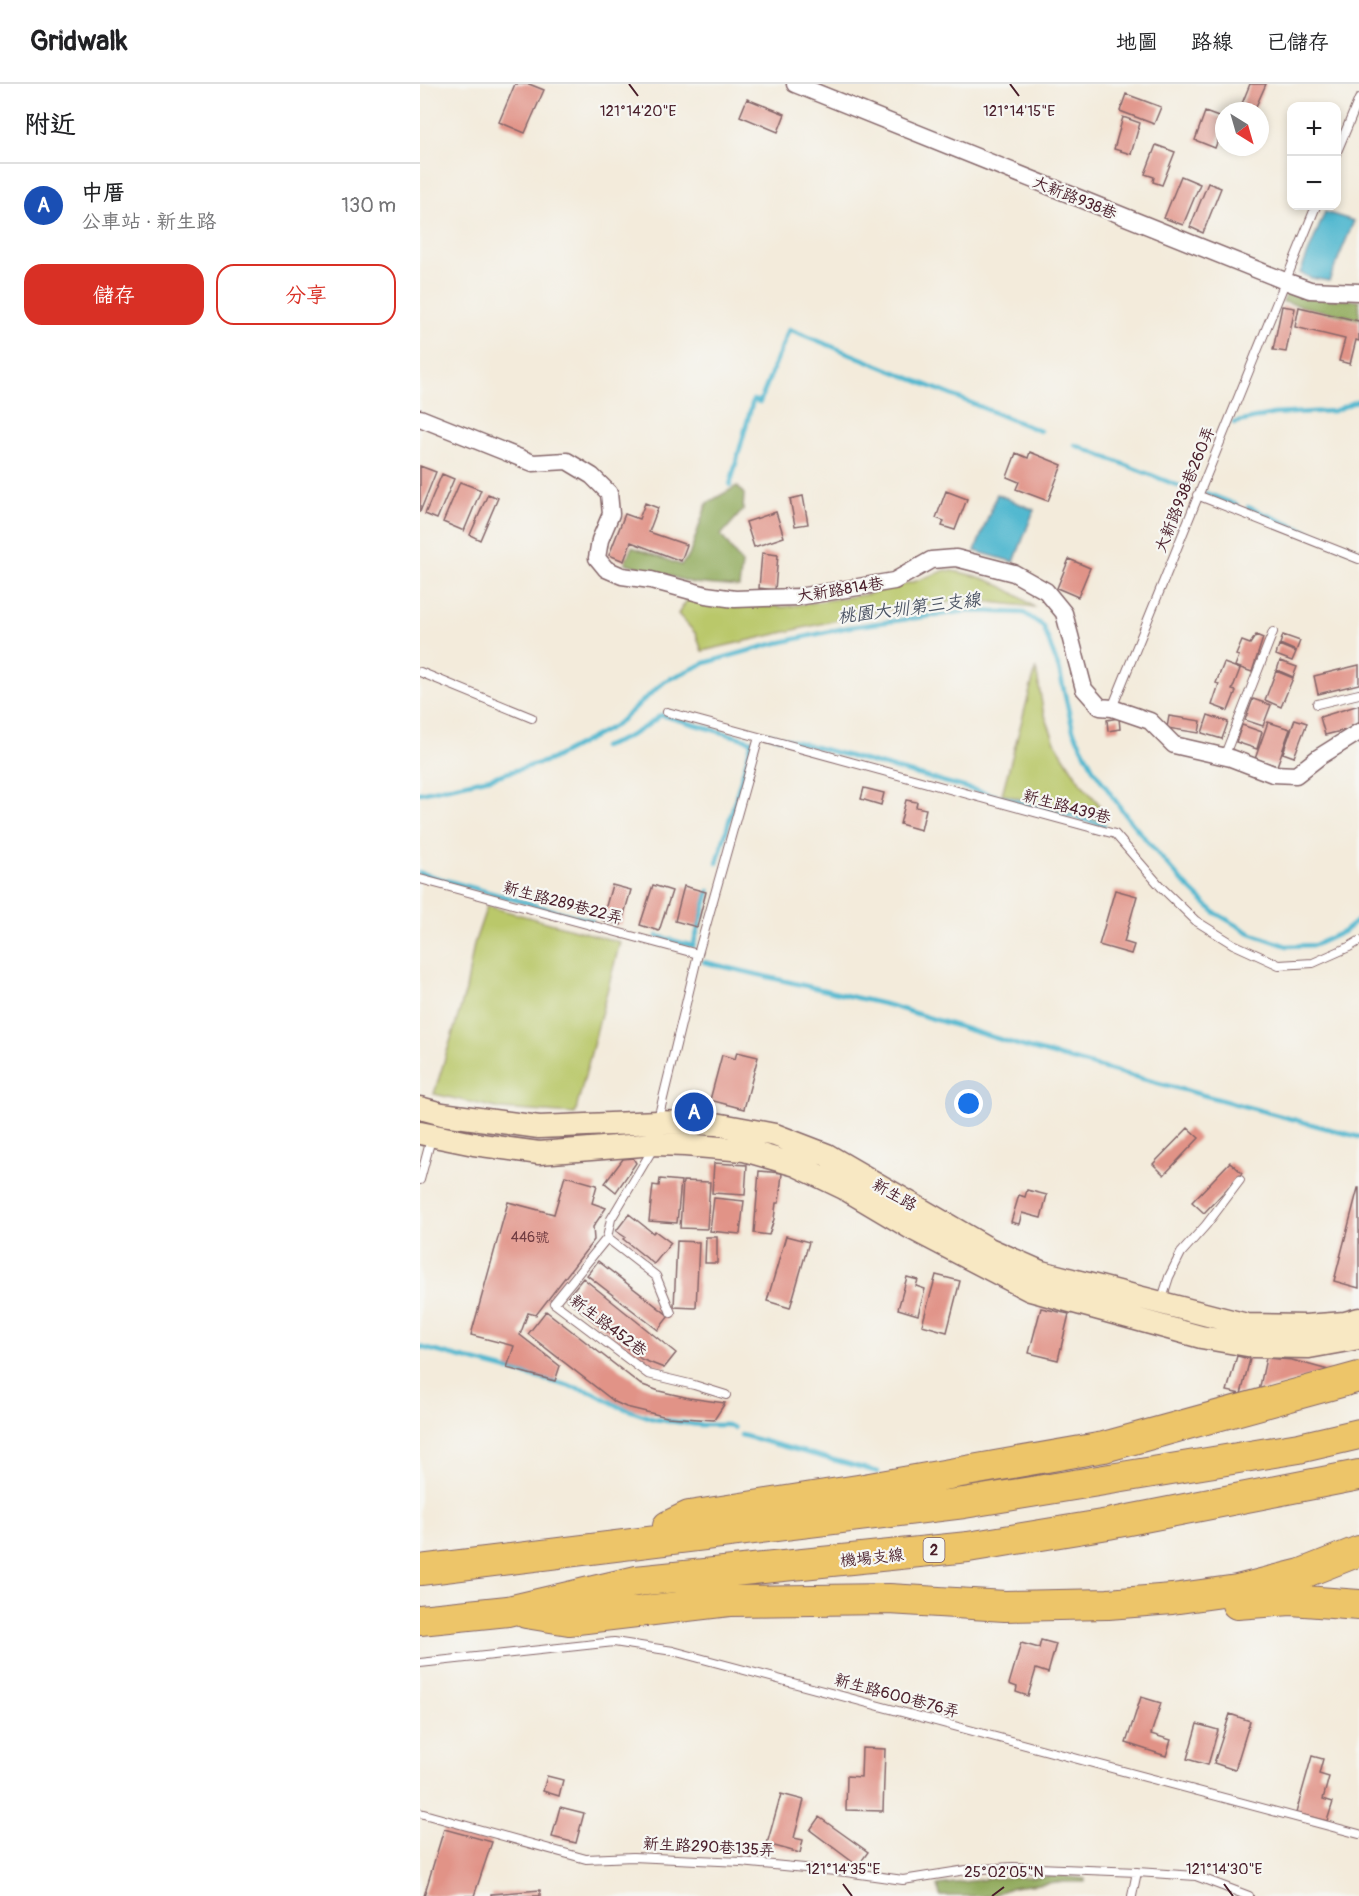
<!DOCTYPE html>
<html lang="zh-TW">
<meta charset="utf-8">
<style>
body{margin:0;font-family:Pangolin,"LXGW WenKai TC",sans-serif;background:#f6f6f6;color:#202124}
.controls{position:absolute;right:18px;top:18px;display:grid;overflow:hidden;border-radius:12px;box-shadow:0 3px 9px #0003}
.controls button{width:54px;height:54px;display:grid;place-items:center;padding:0;border:0;border-bottom:2px solid #e0e0e0;background:#fff;color:#202124;font:30px sans-serif}
.compass{position:absolute;left:795px;top:18px;width:54px;height:54px;border-radius:50%;background:#fff;box-shadow:0 3px 9px #0003;rotate:143deg}
.you{position:absolute;left:549px;top:1020px;width:21px;height:21px;margin:-15px;border:4px solid #fff;border-radius:50%;background:#1a73e8;box-shadow:0 0 0 9px #1a73e833}
.badge{display:grid;place-items:center;width:39px;height:39px;border-radius:50%;background:#d93025;color:#fff;font-size:20px;font-weight:700}
.pin{position:absolute;translate:-50% -50%;border:3px solid #fff;box-shadow:0 2px 6px #0006}
.list{margin:0;padding:0;list-style:none}
h2{display:flex;justify-content:space-between;align-items:center;height:78px;margin:0;padding:0 24px;font-size:26px}
h2 small{font-size:20px;font-weight:400;color:#757577}
.list li{display:grid;grid-template-columns:39px 1fr auto;gap:18px;align-items:center;box-sizing:border-box;height:84px;padding:0 24px;border-top:2px solid #e0e0e0}
.list b{display:block;font-size:22px;white-space:nowrap}
.list p{margin:0;font-size:20px;white-space:nowrap;color:#757577}
.list em{font-size:20px;font-style:normal;color:#757577}
.actions{display:flex;gap:12px;padding:18px 24px}
.actions a{flex:1;padding:14px 0;border:2px solid #d93025;border-radius:18px;text-align:center;font-size:21px;color:#d93025}
.actions .main{background:#d93025;color:#fff}
.map{position:relative;flex:none;width:939px;height:1812px;overflow:hidden}
header{display:flex;align-items:center;gap:36px;box-sizing:border-box;height:84px;padding:0 30px;background:#fff;border-bottom:2px solid #e0e0e0}
header strong{font-size:28px}
nav{display:flex;gap:33px;margin-inline-start:auto;font-size:21px}
main{display:flex}
aside{flex:1;background:#fff}
.map>svg:first-child{display:block}
.green{fill:#bac86a;stroke:#82744a;stroke-width:1.5}
.forest{fill:#93ac5e;stroke:#6e6644;stroke-width:1.5}
.water{fill:#50b7cf;stroke:#4d6b7d;stroke-width:1.5}
.lines{fill:none;stroke-linecap:round;stroke-linejoin:round}
.stream{stroke:#50b7cf;stroke-width:4.5}
.building{fill:#e19387}
.service-casing{stroke:#856669;stroke-width:10}
.minor-casing{stroke:#856669;stroke-width:19}
.secondary-casing{stroke:#856669;stroke-width:25}
.motorway-casing{stroke:#856669;stroke-width:32}
.service{stroke:#fff;stroke-width:8}
.minor{stroke:#fff;stroke-width:16}
.secondary{stroke:#f8e8c3;stroke-width:22}
.motorway{stroke:#edc569;stroke-width:30}
.ticks{fill:none;stroke:#4a1f2b;stroke-width:2}
.labels{text-anchor:middle;stroke-width:4.5;stroke-linejoin:round;paint-order:stroke}
.number-label{font-size:14px;fill:#703c42}
.shield{fill:#f6f6f2;stroke:#7e6067;stroke-width:1.5}
.shield-label{font-size:15px;font-weight:bold;fill:#4a1f2b}
.street-label{font-size:16px;fill:#4a1f2b;stroke:#f6f6f2}
.water-label{font-size:18px;font-style:italic;fill:#4c5464;stroke:#f6f6f2}
.ticks-label{font-size:15px;text-anchor:middle;fill:#4a1f2b;stroke:#f6f6f2;stroke-width:4.5;stroke-linejoin:round;paint-order:stroke}
</style>
<header>
<strong>Gridwalk</strong>
<nav><a>地圖</a><a>路線</a><a>已儲存</a></nav>
</header>
<main>
<aside>
<h2>附近<small></small></h2>
<ul class="list">
<li><span class="badge" style="background:#1a4fb4">A</span><div><b>中厝</b><p>公車站 · 新生路</p></div><em>130 m</em></li>
</ul>
<div class="actions"><a class="main">儲存</a><a>分享</a></div>
</aside>
<div class="map">
<svg width="939" height="1812" viewBox="0 0 939 1812">
<rect width="100%" height="100%" fill="#f6f6f2"/>
<filter id="ink" filterUnits="userSpaceOnUse"><feTurbulence type="fractalNoise" baseFrequency=".0167" numOctaves="2"/><feDisplacementMap in="SourceGraphic" scale="12" xChannelSelector="R" yChannelSelector="G"/><feConvolveMatrix kernelMatrix="1 2 1 2 8 2 1 2 1" color-interpolation-filters="sRGB"/></filter>
<filter id="wash" filterUnits="userSpaceOnUse"><feTurbulence type="fractalNoise" baseFrequency=".008" numOctaves="4" result="noise"/><feDisplacementMap in="SourceGraphic" scale="24" xChannelSelector="R" yChannelSelector="G"/><feGaussianBlur stdDeviation="1.35" result="paint"/><feColorMatrix in="noise" values="0 0 0 0 0 0 0 0 0 0 0 0 0 0 0 0 0 1.4 0 .05"/><feComposite in="paint" operator="in"/></filter>
<g filter="url(#wash)">
<rect width="100%" height="100%" fill="#f3ebdb"/>
<path class="green" d="M526,486c39,6 57,14 88,37l-62,-7 -91,10 -179,41 -6,-17 -18,-20 9,-14 42,4 55,3 85,-13 47,-13z
M616,584l7,42 12,32 25,40 18,21 6,18 -102,-27z
M67,822l133,36 -45,172 -74,-5 -67,-15 32,-104 8,-46z"/>
<path class="forest" d="M867,208l31,7 41,1v19l-76,-17z
M317,402l7,8 -1,16 -22,25 21,29 -3,23 -46,-4 -68,-20 7,-16 49,18 8,-9 18,-53z
M642,1792l23,3v3h-29l-43,5 -22,9h-51l-2,-11 59,-7z"/>
<path class="water" d="M905,128l29,9 -25,60 -18,-3 -11,-5z
M577,410l37,16 -20,52 -39,-11z"/>
<g class="lines">
<path class="stream" d="M814,339l39,-9 61,-3 25,-11
M655,361l114,45
M310,401l23,-85 7,2 29,-73 251,102
M786,409l31,12
M828,423l111,46
M347,650l337,91
M183,663c22,-7 40,-17 58,-32l91,26 -35,122
M0,709l70,-15 60,-18 66,-35 49,-44 40,-18 64,-18 80,-18 119,-16 56,2 19,13 16,43 14,61 21,40 33,47 32,38 23,26 32,31 36,21 37,13 28,-1 28,-13 16,-13
M0,789l172,48
M237,852l36,10 16,-55
M284,878l184,43 140,43 331,89
M0,1263l172,45 28,15 34,12 45,6h28l7,3
M321,1351l137,37"/>
</g>
<g id="blocks">
<path class="building" d="M95,0h14l15,6 -19,43 -26,-11z
M830,0h16l-12,27h-15z
M706,10l35,13 -7,17 -34,-13z
M327,15l38,15 -7,18 -38,-16z
M785,28l19,7v5l-9,24 -20,-8z
M703,33l17,6 -9,31 -17,-5z
M736,61l19,7 -13,33 -9,-3 1,-5 -9,-3z
M761,92l19,8 -17,41 -19,-7z
M788,99l13,5 -18,45 -13,-6z
M862,222l13,2 -9,44 -13,-2z
M879,223l60,14v20l-3,-1 -6,24 -11,-3 6,-22 -50,-12z
M610,368l32,13 -14,36 -32,-12 3,-7 -12,-5 9,-24 12,5z
M0,382l16,6 -16,40z
M22,390l12,5 -17,40 -12,-5z
M40,398l21,8 -17,41 -21,-9z
M526,407l21,8 -12,31 -13,-4 2,-5 -8,-3z
M68,410l10,4 -18,42 -10,-5z
M383,412l5,28 -13,2 -5,-27z
M225,419l13,5 -9,24 38,13 -6,16 -50,-19 -7,19 -15,-6 16,-41 14,5z
M356,428l8,25 -30,10 -8,-25z
M342,469l16,2 -3,35 -16,-2z
M649,475l21,9 -12,29 -21,-9z
M836,551l7,3 -11,34 -17,-6 4,-10 -3,-1 6,-14 8,3z
M863,551l17,6 -4,10 -16,-7z
M859,561l17,7 -4,9 -16,-6z
M860,577l17,6 -4,10 -16,-7z
M804,579l16,6 -8,21 4,1 -8,20 -16,-6 7,-21 -3,-1z
M939,581v19l-41,10 -4,-18z
M856,587l17,7 -12,29 -16,-7z
M833,615l18,6 -8,21 -18,-6z
M939,621v19l-7,1 1,3 -28,7 -5,-18z
M788,631l20,7 -6,17 -20,-6z
M749,632l32,5 -2,12 -32,-5z
M699,634l1,11 -12,2 -1,-11z
M875,635l12,4 -13,34 -11,-4z
M848,638l22,7 -13,37 -22,-7z
M822,641l20,7 -5,17 -21,-7z
M444,704l20,5 -3,12 -20,-6z
M486,716l11,2 -1,5 10,2 -5,21 -21,-6z
M192,801l19,5 -10,35 -19,-5z
M233,801l19,6 -13,40 -19,-6z
M264,802l22,6 -9,35 -22,-6z
M695,806l22,6 -13,46 10,3 -3,9 -32,-9z
M317,968l21,5 -14,52 -34,-9 12,-45 13,4z
M768,1044l11,10 -35,37 -11,-11z
M213,1074l3,5 -20,29 -11,-9 18,-24z
M810,1078l12,11 -38,40 -12,-11z
M294,1079l33,2 -2,30 -33,-2z
M339,1087l23,2 -3,30h-3l-2,16 -5,16 -15,-2z
M145,1092l32,9 -5,18 14,5 -13,19 1,13 -58,75 -8,-2 -8,22 40,31 -5,15 -48,-13 7,-22 -43,-11 37,-133 46,12z
M240,1095l21,2 -4,42 -28,-2 4,-36 6,1z
M263,1097l27,1 -3,47 -27,-1z
M938,1104h1v100l-25,-7z
M607,1106l20,5 -6,23 -19,-5 -3,11 -8,-2 8,-27 6,2z
M294,1114l30,3 -4,33 -30,-3z
M209,1130l24,19 2,-2 16,12 -17,21 -31,-25 2,-2 -9,-6z
M366,1152l23,6 -19,66 -23,-7z
M286,1153h11v26h-12z
M257,1157l22,1 -3,66 -22,-1z
M178,1177l71,55 -11,14 -71,-55z
M516,1191l24,6 -13,51 -25,-7z
M487,1193l11,3 -2,6 9,3 -7,26 -20,-6z
M163,1194l93,75 -12,15 -23,-9 -75,-60z
M621,1224l28,6 -11,46 -29,-7z
M126,1227l94,73 19,7 30,7 36,5 -11,17 -47,-3 -41,-10 -11,-5 -87,-68z
M817,1272l13,3 -9,35 -14,-3z
M846,1274l26,2 40,11 -73,20z
M621,1556l15,4 -8,29 -12,-4 -8,27 -12,-4 1,-5 -8,-3 12,-41 18,5z
M721,1613l20,6 -10,31 20,6 -5,16 -40,-13z
M810,1630l20,7 -15,49 -21,-7z
M777,1640l21,6 -10,35 -21,-6z
M442,1664l23,1 -2,62 -37,-1 1,-34 14,1z
M892,1672l11,3 -4,15 10,3 -6,22 10,3 -6,19 -31,-8z
M127,1692l16,4 -4,16 -16,-5z
M361,1710l23,6 -10,38 9,2 -3,13 -33,-9z
M140,1723l24,6 -8,30 -24,-6z
M399,1733l49,35 -10,14 -48,-36z
M24,1745l48,13 -18,54h-50z
M120,1806v6h-49v-2z"/>
</g>
</g>
<g filter="url(#ink)">
<use href="#blocks" fill-opacity="0" stroke="#856669" stroke-width="1.5"/>
<g class="lines">
<g class="service-casing">
<path id="service" d="M916,70l23,-55
M777,411l162,64
M0,588l112,46
M897,620l42,-10
M692,624l204,-502
M247,628l448,122 46,53 35,34 37,23 46,21 34,-2 36,-16 10,-6
M804,673l49,-125
M0,795l278,75
M238,1035l40,-165 61,-217
M234,1063l-43,72 -4,19 -53,65 94,71 46,11 32,10
M0,1096l12,-45
M187,1154l49,38 15,37
M741,1218l8,-25 12,-24 25,-28 34,-45
M0,1579l194,-21 59,9 686,183
M0,1729l166,46 47,-2 108,5 105,10 57,8 63,-10 47,-3 124,5 59,4 53,20
M712,1812l5,-24"/>
</g>
<g class="minor-casing">
<path id="minor" d="M375,0l490,197 25,9 49,2
M0,334l113,45 34,-2 25,15 17,17 2,21 -11,26 -3,18 9,11 16,7 29,4 55,15 29,4 63,-2 96,-16 37,-21 25,-2 58,15 32,18 18,22 20,76 16,18 12,1 38,13 24,24 57,13 42,16 23,1 23,-18 40,-25"/>
</g>
<g class="secondary-casing">
<path id="secondary" d="M0,1024l22,6 97,13 119,-5 58,2 59,11 52,20 162,94 52,23 206,53 58,1 40,-3 14,-4
M0,1049l54,11 65,9 116,-9 30,1 59,5 52,15 48,23 69,41 117,61 171,47 52,9 56,1 50,-9"/>
</g>
<g class="motorway-casing">
<path id="motorway" d="M248,1442l21,-10 169,-26 246,-43 255,-70
M0,1486l544,-67 335,-55 60,-14
M817,1520l54,-4 68,5
M106,1529l43,7 160,-19 160,-2 116,7 103,-2 64,-5 65,-9 64,-16 58,-23
M0,1536l88,-9 128,-30 332,-34 140,-23 251,-49"/>
</g>
<use href="#service" class="service"/>
<use href="#minor" class="minor"/>
<use href="#secondary" class="secondary"/>
<use href="#motorway" class="motorway"/>
</g>
</g>
<path class="ticks" d="M209,0l9,12M590,0l9,12M423,1800l9,12M804,1800l9,12M572,1812l12,-9"/>
<g class="labels">
<g class="number-label">
<text x="110" y="1158">446號</text>
</g>
<rect class="shield" x="503.5" y="1454" width="21" height="24" rx="4.5"/>
<g class="shield-label">
<text x="514" y="1471">2</text>
</g>
<g class="street-label">
<text transform="translate(655 113) rotate(22)" y="6">大新路938巷</text>
<text transform="translate(764 405) rotate(-68)" y="6">大新路938巷260弄</text>
<text transform="translate(420 505) rotate(-9)" y="6">大新路814巷</text>
<text transform="translate(647 722) rotate(15)" y="6">新生路439巷</text>
<text transform="translate(143 818) rotate(15)" y="6">新生路289巷22弄</text>
<text transform="translate(475 1110) rotate(30)" y="6">新生路</text>
<text transform="translate(189 1241) rotate(37)" y="6">新生路452巷</text>
<text transform="translate(452 1473) rotate(-6)" y="6">機場支線</text>
<text transform="translate(477 1611) rotate(15)" y="6">新生路600巷76弄</text>
<text transform="translate(289 1762) rotate(3)" y="6">新生路290巷135弄</text>
</g>
<g class="water-label">
<text transform="translate(489 524) rotate(-7)" y="6">桃園大圳第三支線</text>
</g>
</g>
<g class="ticks-label">
<text x="218" y="32">121°14'20"E</text>
<text x="599" y="32">121°14'15"E</text>
<text x="423" y="1790">121°14'35"E</text>
<text x="804" y="1790">121°14'30"E</text>
<text x="584" y="1793">25°02'05"N</text>
</g>
</svg>
<div class="controls">
<button>+</button>
<button>−</button>
</div>
<svg class="compass" viewBox="-18 -18 36 36"><path d="M0-13l5 13h-10z" fill="#e53935"/><path d="M0 13l5-13h-10z" fill="#757577"/></svg>
<div class="you"></div>
<div class="pin badge" style="left:274px;top:1028px;background:#1a4fb4">A</div>
</div>
</main>
